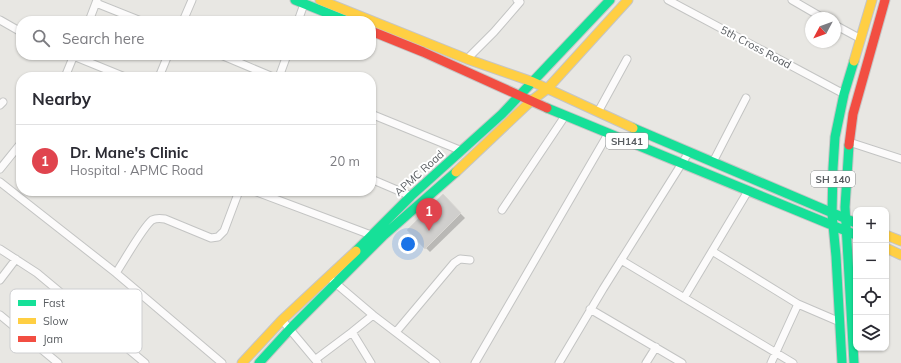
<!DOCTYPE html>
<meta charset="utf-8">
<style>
body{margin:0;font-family:Mulish,sans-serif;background:#f2f2f3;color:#2b2b33}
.controls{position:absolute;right:12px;bottom:12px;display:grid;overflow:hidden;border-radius:8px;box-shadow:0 1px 3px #0004}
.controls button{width:36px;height:36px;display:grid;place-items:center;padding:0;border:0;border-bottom:1px solid #e1e1e2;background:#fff;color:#2b2b33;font:20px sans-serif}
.compass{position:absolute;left:805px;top:12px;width:36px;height:36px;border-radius:50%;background:#fff;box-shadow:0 1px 3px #0004;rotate:229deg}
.you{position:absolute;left:408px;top:244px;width:14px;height:14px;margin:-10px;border:3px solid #fff;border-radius:50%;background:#1a73e8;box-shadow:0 0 0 6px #1a73e833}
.badge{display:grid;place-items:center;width:26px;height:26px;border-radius:50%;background:#1a73e8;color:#fff;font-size:13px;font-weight:700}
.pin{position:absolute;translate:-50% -33px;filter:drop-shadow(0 1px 2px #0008)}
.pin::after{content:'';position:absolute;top:21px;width:14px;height:12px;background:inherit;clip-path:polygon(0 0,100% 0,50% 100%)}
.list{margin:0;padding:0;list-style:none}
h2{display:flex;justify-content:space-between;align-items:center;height:52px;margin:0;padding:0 16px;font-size:17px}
h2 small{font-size:13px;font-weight:400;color:#7c7c81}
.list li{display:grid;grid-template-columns:26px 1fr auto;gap:12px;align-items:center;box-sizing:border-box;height:72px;padding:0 16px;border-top:1px solid #e1e1e2}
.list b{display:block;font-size:15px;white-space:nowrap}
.list p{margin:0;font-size:13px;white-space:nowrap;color:#7c7c81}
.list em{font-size:13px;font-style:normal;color:#7c7c81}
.icon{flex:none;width:22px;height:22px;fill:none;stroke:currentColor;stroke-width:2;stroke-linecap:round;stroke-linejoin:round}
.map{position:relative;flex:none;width:901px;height:363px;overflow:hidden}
.search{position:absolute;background:#fff;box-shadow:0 1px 3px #0004;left:16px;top:16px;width:360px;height:44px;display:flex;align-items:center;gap:10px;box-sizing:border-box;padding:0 14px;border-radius:16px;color:#7c7c81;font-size:15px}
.panel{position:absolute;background:#fff;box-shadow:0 1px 3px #0004;left:16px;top:72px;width:360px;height:124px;border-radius:16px}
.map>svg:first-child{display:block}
.shadow{fill:#0003}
.building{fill:#d0cfcd;stroke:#d8d6d2}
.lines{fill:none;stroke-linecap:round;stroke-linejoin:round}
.street-casing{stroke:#c3c4c3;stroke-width:9}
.fast-casing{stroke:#c5c5c5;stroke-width:11}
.slow-casing{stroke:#c5c5c5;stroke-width:11}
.jam-casing{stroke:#c5c5c5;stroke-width:11}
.street{stroke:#fcfbfb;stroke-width:7}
.fast{stroke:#16e098;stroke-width:9}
.slow{stroke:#ffcf43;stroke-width:9}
.jam{stroke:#f24e42;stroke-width:9}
.labels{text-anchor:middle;stroke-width:4;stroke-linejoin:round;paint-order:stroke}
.shield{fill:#fff;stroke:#8b8e90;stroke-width:1}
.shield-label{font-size:10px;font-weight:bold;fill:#595d61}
.street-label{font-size:11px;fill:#595d61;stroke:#fff}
.key{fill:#fff;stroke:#cdced0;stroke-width:1}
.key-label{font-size:11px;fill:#595d61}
</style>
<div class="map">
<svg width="901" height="363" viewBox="0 0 901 363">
<rect width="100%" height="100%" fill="#e8e7e3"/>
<path class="shadow" d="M443,196l22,22 -35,34 -22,-22z"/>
<path class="building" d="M443,194l18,19 -36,36 -18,-19z"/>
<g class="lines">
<g class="street-casing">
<path id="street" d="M668,0l176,94
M792,0l31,18
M96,3l45,18
M0,20l21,12
M89,21l8,-21
M183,21l9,-21
M298,21l6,-17
M835,25l26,14
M71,55l54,22
M221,55l52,22
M467,59l27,-27 26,-30 -3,-2
M65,77l9,-22
M159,77l9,-22
M279,77l8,-22
M0,105l3,-3
M598,112l29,-53
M371,114l91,37
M849,142l52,17
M713,162l33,-64
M0,169l21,-26
M371,179l40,17
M0,182l116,91 106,90
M254,191l117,44
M502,210l63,-94
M0,249l37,24 108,90
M712,251l86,53 42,18
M621,260l172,103
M116,273c8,-12 27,-46 36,-53 4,-2 8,-2 13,-1l46,19 7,-1 6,-6 15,-40
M0,280l16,-21
M333,281l40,34 -21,17 19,31
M684,298l64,-107
M590,309l92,54
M0,315l58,48
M373,315l63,48
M282,320l36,43
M396,332l58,-69 6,-4 10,1
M42,349l37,-40
M316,359l36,-27
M475,363l133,-229
M559,363l44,-74 86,-137
M646,363l10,-16
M771,363l27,-59"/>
</g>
<g class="fast-casing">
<path id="fast" d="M295,0l52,21
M547,108l309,127
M633,128l223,95
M849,145l-4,62 9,156
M356,251l55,-55 91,-82 108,-114
M259,363l31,-34 94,-94 72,-63
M842,363l-6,-107 -4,-42 1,-46 2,-31 9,-43 10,-33"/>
</g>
<g class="slow-casing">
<path id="slow" d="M320,0l147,59 66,23 100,46
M854,61l18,-61
M456,172l75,-71 16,-12 81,-89
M886,235l15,6
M886,248l15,7
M242,363l40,-43 74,-69"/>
</g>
<g class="jam-casing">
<path id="jam" d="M371,31l52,21 124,56
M849,145l4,-31 32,-114"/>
</g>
<use href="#street" class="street"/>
<use href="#fast" class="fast"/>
<use href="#slow" class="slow"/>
<use href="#jam" class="jam"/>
</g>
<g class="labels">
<g class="shield">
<rect x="606" y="133" width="42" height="16" rx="3"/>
<rect x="811" y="171" width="44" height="16" rx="3"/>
</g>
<g class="shield-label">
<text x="627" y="145">SH141</text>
<text x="833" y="183">SH 140</text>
</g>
<g class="street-label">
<text transform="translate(756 47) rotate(28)" y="4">5th Cross Road</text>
<text transform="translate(419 173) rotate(-42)" y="4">APMC Road</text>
</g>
</g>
<rect x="10" y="289" width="132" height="64" rx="6" class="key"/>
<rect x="18" y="300" width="18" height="6" fill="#16e098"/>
<rect x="18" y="318" width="18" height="6" fill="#ffcf43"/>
<rect x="18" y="336" width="18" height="6" fill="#f24e42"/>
<g class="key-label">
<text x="43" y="307">Fast</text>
<text x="43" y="325">Slow</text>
<text x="43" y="343">Jam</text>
</g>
</svg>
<div class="controls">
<button>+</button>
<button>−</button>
<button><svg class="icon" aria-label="locate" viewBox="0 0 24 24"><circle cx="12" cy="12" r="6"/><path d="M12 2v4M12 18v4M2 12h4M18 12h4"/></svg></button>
<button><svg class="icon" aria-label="layers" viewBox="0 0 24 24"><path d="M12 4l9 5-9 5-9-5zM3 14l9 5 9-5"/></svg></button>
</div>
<svg class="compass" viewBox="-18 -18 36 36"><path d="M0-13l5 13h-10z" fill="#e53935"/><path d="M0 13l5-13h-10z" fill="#7c7c81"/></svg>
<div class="you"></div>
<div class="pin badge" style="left:429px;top:231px;background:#e0444e">1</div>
<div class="search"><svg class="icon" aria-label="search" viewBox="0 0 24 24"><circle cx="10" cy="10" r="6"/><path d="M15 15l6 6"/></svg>Search here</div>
<section class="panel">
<h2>Nearby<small></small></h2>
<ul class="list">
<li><span class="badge" style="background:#e0444e">1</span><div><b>Dr. Mane's Clinic</b><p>Hospital · APMC Road</p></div><em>20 m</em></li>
</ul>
</section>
</div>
